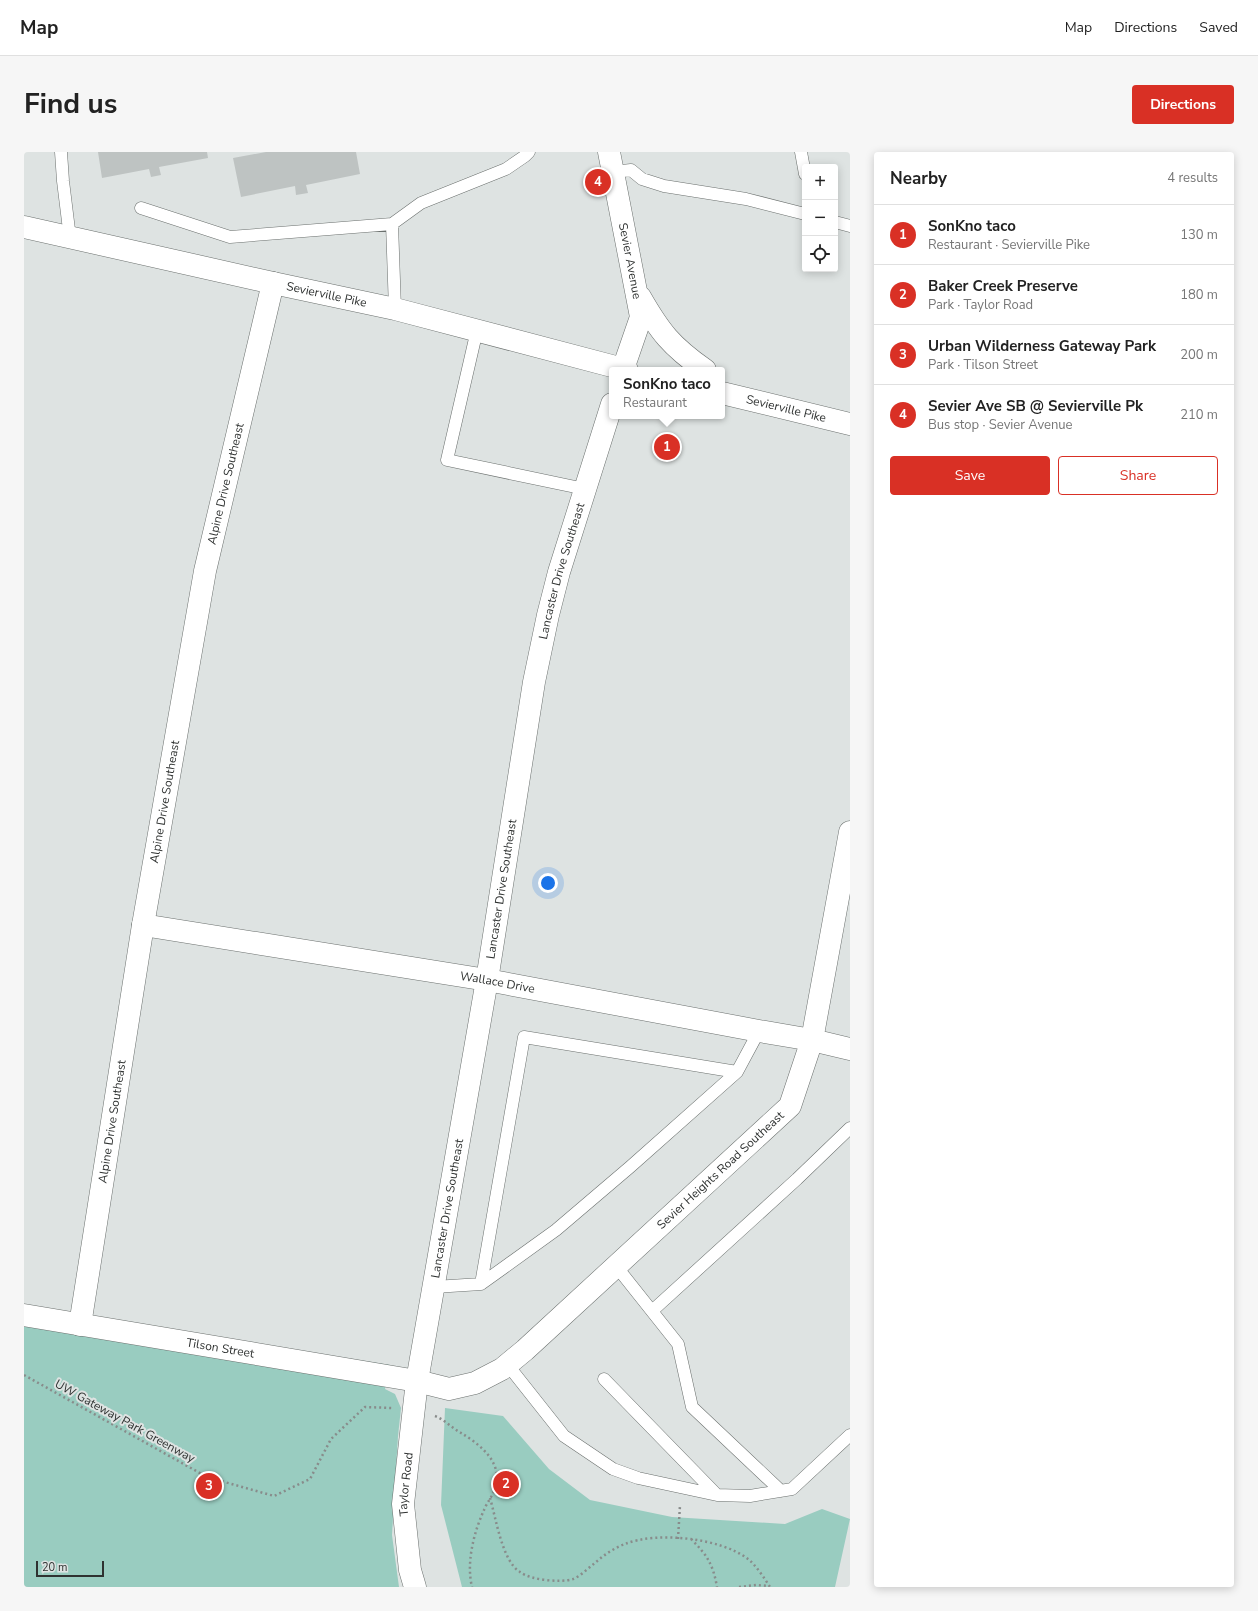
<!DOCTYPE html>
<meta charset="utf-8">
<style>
body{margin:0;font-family:"Nunito Sans",sans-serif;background:#f6f6f6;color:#222}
.controls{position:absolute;right:12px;top:12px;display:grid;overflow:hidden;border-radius:4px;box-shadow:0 2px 10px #0003}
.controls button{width:36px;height:36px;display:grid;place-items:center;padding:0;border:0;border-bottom:1px solid #e0e0e0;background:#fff;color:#222;font:20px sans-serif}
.scale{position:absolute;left:12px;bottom:10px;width:68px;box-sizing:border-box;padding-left:4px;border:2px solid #2f3231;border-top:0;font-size:11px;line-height:14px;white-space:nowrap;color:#2f3231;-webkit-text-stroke:3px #dee3e2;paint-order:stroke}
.you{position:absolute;left:524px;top:731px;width:14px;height:14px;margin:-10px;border:3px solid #fff;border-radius:50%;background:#1a73e8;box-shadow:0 0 0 6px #1a73e833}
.badge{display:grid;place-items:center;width:26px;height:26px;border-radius:50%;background:#d93025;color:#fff;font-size:13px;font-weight:700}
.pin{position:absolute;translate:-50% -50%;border:2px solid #fff;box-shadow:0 1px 4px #0006}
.popup{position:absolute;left:585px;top:215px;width:116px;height:52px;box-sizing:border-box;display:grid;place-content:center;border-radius:4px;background:#fff;filter:drop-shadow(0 1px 3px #0005);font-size:13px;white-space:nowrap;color:#767676}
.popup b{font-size:15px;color:#222}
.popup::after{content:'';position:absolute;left:50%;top:100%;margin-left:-8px;border:8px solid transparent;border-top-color:#fff}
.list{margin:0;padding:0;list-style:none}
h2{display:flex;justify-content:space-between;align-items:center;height:52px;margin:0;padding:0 16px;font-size:17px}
h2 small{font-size:13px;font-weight:400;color:#767676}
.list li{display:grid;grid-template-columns:26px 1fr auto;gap:12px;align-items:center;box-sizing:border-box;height:60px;padding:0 16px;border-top:1px solid #e0e0e0}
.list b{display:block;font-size:15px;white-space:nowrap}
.list p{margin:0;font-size:13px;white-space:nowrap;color:#767676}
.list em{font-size:13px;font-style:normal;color:#767676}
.actions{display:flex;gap:8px;padding:12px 16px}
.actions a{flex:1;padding:9px 0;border:1px solid #d93025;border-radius:4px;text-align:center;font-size:14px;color:#d93025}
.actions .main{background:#d93025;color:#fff}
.icon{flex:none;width:22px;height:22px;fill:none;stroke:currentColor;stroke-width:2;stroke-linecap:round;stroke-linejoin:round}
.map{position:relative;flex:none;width:826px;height:1435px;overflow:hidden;border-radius:4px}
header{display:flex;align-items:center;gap:24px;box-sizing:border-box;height:56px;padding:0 20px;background:#fff;border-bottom:1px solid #e0e0e0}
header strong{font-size:19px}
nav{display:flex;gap:22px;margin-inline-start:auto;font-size:14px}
.intro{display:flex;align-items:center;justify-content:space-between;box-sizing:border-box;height:96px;padding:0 24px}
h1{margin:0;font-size:28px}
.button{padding:10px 18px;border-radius:4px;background:#d93025;color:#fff;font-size:14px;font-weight:700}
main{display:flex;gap:24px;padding:0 24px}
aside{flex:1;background:#fff;border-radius:4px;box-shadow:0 2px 10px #0003}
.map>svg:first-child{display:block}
.green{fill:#99ccc0}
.building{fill:#bec3c2}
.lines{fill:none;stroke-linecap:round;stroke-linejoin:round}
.service-casing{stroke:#6b706e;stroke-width:13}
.minor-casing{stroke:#6b706e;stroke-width:23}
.tertiary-casing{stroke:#6b706e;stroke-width:23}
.path{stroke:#888c8b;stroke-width:2.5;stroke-dasharray:2 3;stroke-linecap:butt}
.service{stroke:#fff;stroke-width:12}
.minor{stroke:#fff;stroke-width:22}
.tertiary{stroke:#fff;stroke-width:22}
.labels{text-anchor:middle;stroke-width:4;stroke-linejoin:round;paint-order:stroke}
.street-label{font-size:12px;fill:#2f3231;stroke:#dee3e2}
</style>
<header>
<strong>Map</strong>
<nav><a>Map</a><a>Directions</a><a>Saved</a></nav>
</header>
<div class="intro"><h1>Find us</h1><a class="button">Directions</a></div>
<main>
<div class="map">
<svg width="826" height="1435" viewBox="0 0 826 1435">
<rect width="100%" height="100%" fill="#dee3e2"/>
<path class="green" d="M0,1155l366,58 -5,24 10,5 6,14 -3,28 -6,99 7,52h-375z
M421,1256l58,8 46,53 41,31 82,17 113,7 37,-15 28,10 -15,68h-373l-21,-82z"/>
<path class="building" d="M74,0h109l1,6 -49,9 2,8 -10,2 -2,-8 -47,9z
M242,0h90l4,22 -54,11 2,8 -12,2 -1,-9 -54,11 -8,-39z"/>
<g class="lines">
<g class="service-casing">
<path id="service" d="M37,0l2,29 7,57
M777,0l4,22
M589,20l18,-2 11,9 22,7 82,13 59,15
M117,56l89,29 162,-13
M811,70l15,4
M371,157l-3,-85 29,-21 85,-34 19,-13 4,-4
M453,178l-30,130 138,29
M592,1114l62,78 14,63 89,84
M457,1132l43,-247 213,35
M410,1135l47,-3 75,-54 74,-63 107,-95 22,-41
M628,1159l145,-132 53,-51
M483,1212l57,72 49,33 25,9 79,17 33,1 42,-7 58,-54
M580,1227l113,116"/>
</g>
<g class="minor-casing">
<g id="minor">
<path id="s1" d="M119,773l344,55 272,51 53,9 38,9"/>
<path id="s2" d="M0,1163l393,66 32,8 26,-6 27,-14 23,-19 265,-244 22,-66 38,-208"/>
<path id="s3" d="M56,1173l63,-400 62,-354 68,-288"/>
<path id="s4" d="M391,1435l-5,-17 -7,-66 14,-123 70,-401 47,-298 14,-67 11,-43 53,-168"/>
</g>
</g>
<g class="tertiary-casing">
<g id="tertiary">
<path id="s5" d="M585,0l32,165 -18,52"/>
<path id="s6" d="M0,75l249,56 122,26 232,61"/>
<path d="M616,145c20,35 31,49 65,73"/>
<path id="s7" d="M698,241l128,31"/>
</g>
</g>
<path class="path" d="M0,1223l183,102 67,19 36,-17 21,-40 34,-32 27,1
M411,1264c10,4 17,12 26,17 17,10 41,28 35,52 -1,8 -9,17 -12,25 -10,22 -18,52 -12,77
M466,1346c6,20 12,63 30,74 10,8 41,11 53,7 8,-3 15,-11 22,-16 9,-8 19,-15 30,-19 32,-13 96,-6 123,15 7,5 17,20 22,28
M654,1387l2,-34
M667,1387c16,16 22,25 26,48
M715,1435l17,-2 13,1"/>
<use href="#service" class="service"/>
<use href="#minor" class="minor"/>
<use href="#tertiary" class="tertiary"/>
</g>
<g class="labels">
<g class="street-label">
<text dy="4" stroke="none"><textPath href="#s5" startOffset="111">Sevier Avenue</textPath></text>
<text dy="4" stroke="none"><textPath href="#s6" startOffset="310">Sevierville Pike</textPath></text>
<text dy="4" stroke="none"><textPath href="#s7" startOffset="66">Sevierville Pike</textPath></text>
<text dy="4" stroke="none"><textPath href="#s3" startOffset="854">Alpine Drive Southeast</textPath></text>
<text dy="4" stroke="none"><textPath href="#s4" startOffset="1031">Lancaster Drive Southeast</textPath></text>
<text dy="4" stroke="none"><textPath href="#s3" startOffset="530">Alpine Drive Southeast</textPath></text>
<text dy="4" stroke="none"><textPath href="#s4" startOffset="707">Lancaster Drive Southeast</textPath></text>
<text dy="4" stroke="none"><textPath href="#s1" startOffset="359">Wallace Drive</textPath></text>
<text dy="4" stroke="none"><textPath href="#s3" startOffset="206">Alpine Drive Southeast</textPath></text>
<text dy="4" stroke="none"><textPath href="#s2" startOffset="784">Sevier Heights Road Southeast</textPath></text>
<text dy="4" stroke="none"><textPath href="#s4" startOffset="383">Lancaster Drive Southeast</textPath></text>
<text dy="4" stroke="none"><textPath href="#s2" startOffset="199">Tilson Street</textPath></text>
<text transform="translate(101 1269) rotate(29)" y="4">UW Gateway Park Greenway</text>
<text dy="4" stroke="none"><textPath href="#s4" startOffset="104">Taylor Road</textPath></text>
</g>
</g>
</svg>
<div class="controls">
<button>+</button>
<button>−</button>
<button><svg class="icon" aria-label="locate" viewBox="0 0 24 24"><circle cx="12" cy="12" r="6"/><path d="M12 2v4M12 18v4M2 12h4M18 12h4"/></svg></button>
</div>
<div class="scale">20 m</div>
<div class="you"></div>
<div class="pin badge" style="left:643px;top:295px">1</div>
<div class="popup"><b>SonKno taco</b>Restaurant</div>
<div class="pin badge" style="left:482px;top:1332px">2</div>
<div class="pin badge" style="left:185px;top:1334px">3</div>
<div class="pin badge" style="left:574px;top:30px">4</div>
</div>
<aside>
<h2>Nearby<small>4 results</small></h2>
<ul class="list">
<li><span class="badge">1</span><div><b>SonKno taco</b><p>Restaurant · Sevierville Pike</p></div><em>130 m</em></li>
<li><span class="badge">2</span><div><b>Baker Creek Preserve</b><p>Park · Taylor Road</p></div><em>180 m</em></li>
<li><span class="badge">3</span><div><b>Urban Wilderness Gateway Park</b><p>Park · Tilson Street</p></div><em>200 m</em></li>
<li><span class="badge">4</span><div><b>Sevier Ave SB @ Sevierville Pk</b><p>Bus stop · Sevier Avenue</p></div><em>210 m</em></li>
</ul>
<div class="actions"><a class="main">Save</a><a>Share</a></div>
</aside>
</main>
